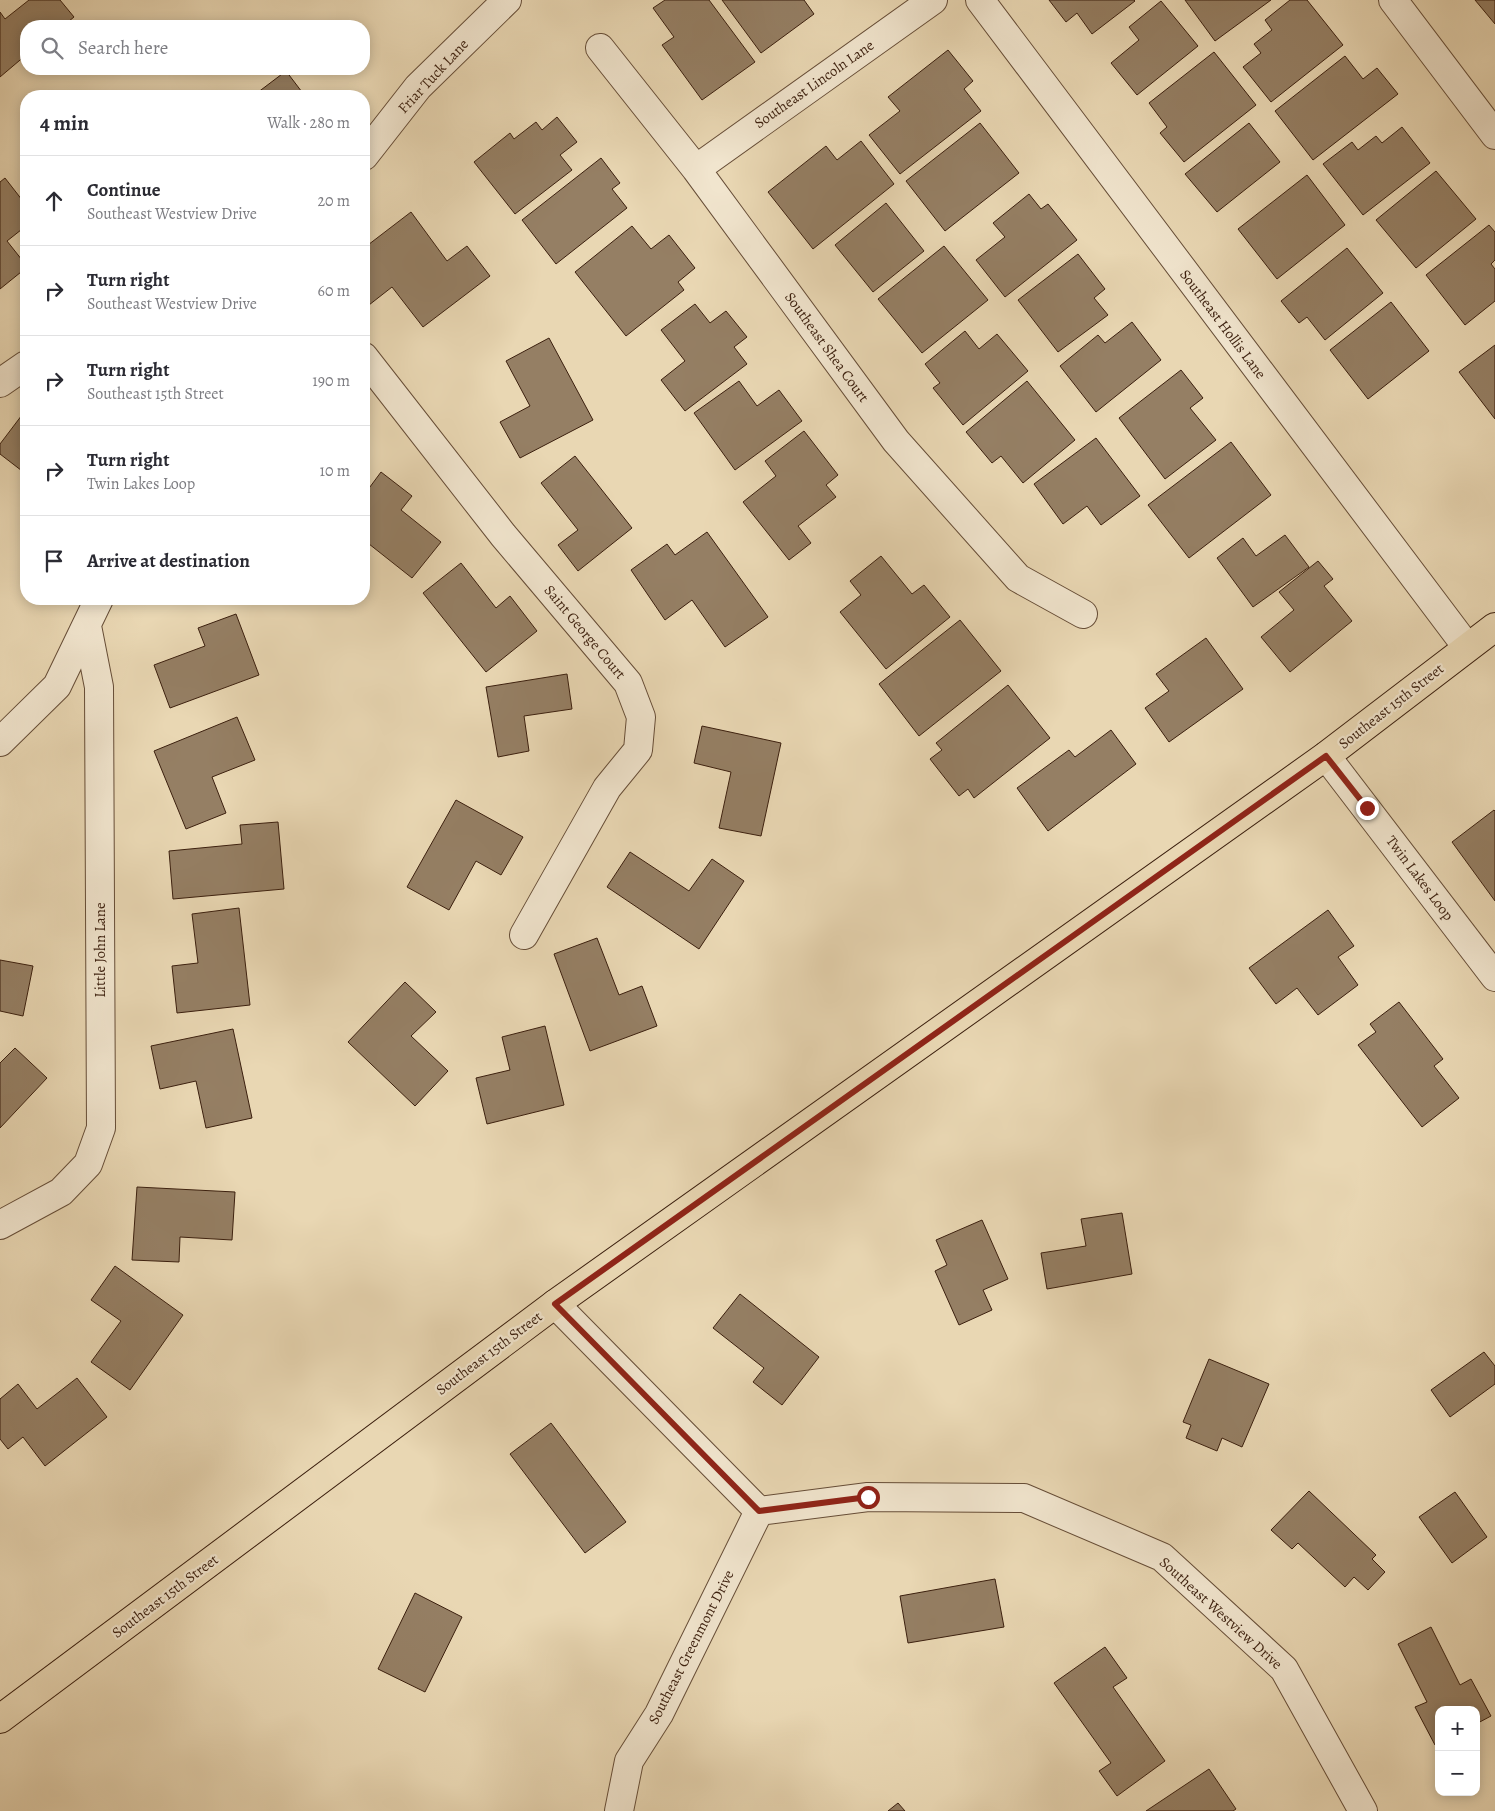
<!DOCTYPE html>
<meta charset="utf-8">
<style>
body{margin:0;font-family:Alegreya,serif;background:#f2f2f3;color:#2b2b33}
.controls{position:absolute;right:15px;bottom:15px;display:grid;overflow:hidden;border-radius:10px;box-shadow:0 2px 12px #0003}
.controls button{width:45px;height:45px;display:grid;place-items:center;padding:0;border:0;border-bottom:1px solid #e1e1e2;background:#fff;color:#2b2b33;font:25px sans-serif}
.stop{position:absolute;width:15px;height:15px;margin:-11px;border:4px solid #8f2418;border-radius:50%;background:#fff}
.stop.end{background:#8f2418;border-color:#fff;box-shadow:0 1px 5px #0008}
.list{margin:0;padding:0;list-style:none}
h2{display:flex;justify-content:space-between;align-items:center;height:65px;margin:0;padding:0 20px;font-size:21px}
h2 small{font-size:16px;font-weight:400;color:#7c7c81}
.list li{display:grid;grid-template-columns:32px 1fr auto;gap:15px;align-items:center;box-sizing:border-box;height:90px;padding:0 20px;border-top:1px solid #e1e1e2}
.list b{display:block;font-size:19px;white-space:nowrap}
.list p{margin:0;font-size:16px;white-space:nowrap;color:#7c7c81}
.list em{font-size:16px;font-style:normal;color:#7c7c81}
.icon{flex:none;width:28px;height:28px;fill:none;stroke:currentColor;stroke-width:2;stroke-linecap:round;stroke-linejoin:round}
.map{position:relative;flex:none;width:1495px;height:1811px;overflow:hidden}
.search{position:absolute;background:#fff;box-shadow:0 2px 12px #0003;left:20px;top:20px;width:350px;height:55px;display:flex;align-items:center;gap:12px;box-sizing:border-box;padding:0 18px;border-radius:20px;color:#7c7c81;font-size:19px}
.panel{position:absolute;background:#fff;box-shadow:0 2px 12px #0003;left:20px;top:90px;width:350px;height:515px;border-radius:20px}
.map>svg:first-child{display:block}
.building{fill:#957f64;stroke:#3b1f0e}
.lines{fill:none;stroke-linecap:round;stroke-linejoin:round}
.minor-casing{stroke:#664d37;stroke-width:30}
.major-casing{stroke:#3b1f0e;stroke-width:30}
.minor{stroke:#f1e5ce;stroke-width:28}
.major{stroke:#e9d7b3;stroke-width:28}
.route{stroke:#8f2418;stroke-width:6}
.labels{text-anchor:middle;stroke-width:4.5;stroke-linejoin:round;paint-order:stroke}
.street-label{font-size:15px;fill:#3b1f0e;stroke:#f1e5ce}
</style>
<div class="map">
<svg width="1495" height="1811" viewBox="0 0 1495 1811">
<rect width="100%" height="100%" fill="#e9d7b3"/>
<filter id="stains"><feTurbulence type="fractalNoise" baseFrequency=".004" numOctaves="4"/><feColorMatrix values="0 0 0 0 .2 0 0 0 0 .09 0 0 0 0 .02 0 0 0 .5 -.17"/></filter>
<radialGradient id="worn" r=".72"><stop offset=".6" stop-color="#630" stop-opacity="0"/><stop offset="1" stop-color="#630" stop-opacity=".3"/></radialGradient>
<path class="building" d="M29,0h31l14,17 -11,9h-37v29l-26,22v-65l5,7z
M665,0h44l46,62 -53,38 -40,-55 12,-8 -21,-29z
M722,0h82l10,14 -53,39z
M1049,0h85l1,1 -43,33 -15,-21 -11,9z
M1185,0h86l-56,41z
M1290,0h17l36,45 -72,57 -28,-35 18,-14 -7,-9 18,-14 -7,-10z
M1475,0h20v24z
M1161,1l37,45 -61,49 -26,-32 28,-23 -10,-13z
M948,50l25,31 -9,8 17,22 -81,63 -31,-39 31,-24 -12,-14z
M1214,52l42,53 -72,57 -24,-29 7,-6 -18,-24z
M1345,56l18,23 14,-11 21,26 -85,66 -38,-49z
M286,71l19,25h-52z
M557,117l20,25 -17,13 12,15 -57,44 -41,-52 36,-29 4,6 22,-17 6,8z
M980,123l39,50 -74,58 -39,-50z
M1249,123l31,39 -63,50 -32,-38z
M1402,127l28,36 -67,52 -40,-51 29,-22 6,8 18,-14 6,7z
M861,141l33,43 -81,65 -45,-57 58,-46 11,14z
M601,158l19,25 -8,6 15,19 -71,56 -34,-44z
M1436,171l40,48 -60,49 -40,-48z
M1307,175l38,50 -68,54 -39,-50z
M5,178l21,27v21l-19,15 19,24v3l-26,21v-107z
M1029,194l12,15 7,-5 29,36 -72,57 -29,-37 29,-23 -12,-14z
M886,203l38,48 -51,41 -38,-47z
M411,212l36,49 20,-15 23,30 -67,51 -31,-40 -23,18 -5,-6v-51z
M1489,225l6,7v28l-4,4 4,5v32l-30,24 -39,-50z
M632,226l19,23 18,-14 26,33 -17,14 6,8 -58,46 -51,-64z
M944,246l44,54 -66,53 -44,-54z
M1347,248l36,45 -58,47 -18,-23 -8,6 -18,-22z
M1078,254l27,35 -11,9 14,17 -50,37 -40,-52z
M1391,302l38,49 -61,48 -38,-49z
M695,304l15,19 16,-12 21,26 -13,10 13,17 -62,47 -24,-31 24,-19 -24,-31z
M1132,322l29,38 -65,52 -36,-46 38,-31 7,8z
M965,331l14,18 18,-15 31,37 -65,54 -30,-37 7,-5 -15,-19z
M549,338l44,82 -73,38 -20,-36 30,-16 -24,-45z
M1495,345v74l-36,-47z
M1181,370l22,28 -13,10 26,32 -51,39 -46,-61z
M739,381l18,25 22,-16 23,31 -67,49 -41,-57z
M1027,381l48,59 -52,43 -22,-27 -9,7 -26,-31z
M25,411l1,1v62l-26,-20v-10z
M804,431l34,44 -12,10 10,12 -38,29 13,17 -22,17 -46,-58 33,-26 -11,-15z
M1096,438l44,58 -39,29 -14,-19 -24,18 -29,-40z
M1231,442l40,53 -82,63 -41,-53z
M575,456l57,72 -54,43 -20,-26 20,-15 -37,-47z
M381,472l31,24 -11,14 40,32 -29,36 -48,-38v-45z
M707,532l61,85 -43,30 -33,-47 -27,20 -34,-50 36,-26 8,11z
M1285,535l24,32 -56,40 -36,-49 26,-20 13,18z
M881,556l31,38 12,-9 26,32 -64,52 -46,-57 21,-17 -11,-14z
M1318,561l15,18 -9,7 28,35 -62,51 -29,-35 33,-27 -15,-18z
M461,563l35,45 14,-12 27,35 -51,41 -63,-79z
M236,614l23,61 -89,33 -16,-43 51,-19 -7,-18z
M960,620l41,51 -82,65 -40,-52z
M1206,638l37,51 -74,53 -24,-34 24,-17 -13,-17z
M567,674l5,35 -48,7 5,35 -31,6 -12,-70z
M1008,685l42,53 -76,60 -6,-9 -9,7 -29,-37 12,-9 -6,-7z
M237,717l18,43 -43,17 14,36 -40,16 -32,-78z
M702,726l79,17 -20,93 -42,-8 12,-56 -37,-9z
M1111,730l25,34 -88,67 -31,-43 52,-38 6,7z
M456,800l67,37 -22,38 -25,-14 -27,49 -42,-23z
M1494,810l1,1v90l-43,-59z
M278,822l6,67 -111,10 -4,-48 73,-7 -2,-19z
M630,852l59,39 23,-32 32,22 -45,68 -92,-62z
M239,908l11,97 -73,8 -5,-47 26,-3 -6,-49z
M1328,910l26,36 -16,11 20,28 -40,30 -21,-27 -21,16 -27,-36z
M597,938l22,57 23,-9 15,40 -67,25 -36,-97z
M0,960l33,6 -10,50 -23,-5z
M405,982l31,30 -25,24 37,35 -33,35 -67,-64z
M1399,1002l44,57 -9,7 25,32 -37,29 -64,-82 18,-13 -6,-8z
M545,1026l19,79 -77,19 -11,-46 34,-8 -8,-33z
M233,1029l19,89 -46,10 -10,-47 -36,8 -9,-43z
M15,1048l32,30 -47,50v-65z
M137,1187l98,5 -3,48 -52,-3 -1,25 -47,-2z
M1122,1213l10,61 -85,15 -6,-36 45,-7 -5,-27z
M982,1220l26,59 -25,11 9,20 -33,15 -24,-54 12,-6 -11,-25z
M115,1266l68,49 -53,75 -39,-28 30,-41 -30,-21z
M740,1294l79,63 -37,48 -29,-23 11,-14 -51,-40z
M1484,1352l11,14v18l-45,33 -19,-27z
M1209,1359l60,25 -27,63 -20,-9 -5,13 -31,-13 5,-13 -8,-3z
M77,1378l30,39 -62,49 -22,-29 -15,12 -8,-10v-40l18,-15 19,25z
M551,1423l75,99 -41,31 -75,-99z
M1309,1491l67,64 -4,4 13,13 -17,18 -14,-13 -9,10 -47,-44 -6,6 -21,-19z
M1455,1492l32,45 -35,26 -33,-46z
M995,1579l9,48 -96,16 -8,-47z
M415,1593l47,24 -37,75 -47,-23z
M1431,1627l29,58 11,-6 20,37 -15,8v-14h-37v33l-4,2 -20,-38 12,-5 -29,-58z
M1105,1647l22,31 -14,9 52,74 -48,35 -18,-25 12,-8 -57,-80z
M1209,1769l27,40 -3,2h-87z
M898,1803l7,8h-17z"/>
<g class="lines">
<g class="minor-casing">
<path id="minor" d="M980,0l487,647
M1393,0l102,135
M600,48l96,121 200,272 122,137 65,36
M364,156l54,-69 89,-87
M696,169l237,-169
M364,357l139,178 125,148 13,34 -3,33 -31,38 -83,147
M0,383l26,-18
M0,742l57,-56 42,-87
M1326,756l169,221
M0,1225l61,-33 27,-28 13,-36 -2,-441 -12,-61
M555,1304l204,207
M759,1511l109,-14 156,1 138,59 122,112 79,142
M619,1811l10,-50 30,-47 100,-203"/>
</g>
<g class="major-casing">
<path id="major" d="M0,1719l555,-415 771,-548 169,-129"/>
</g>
<use href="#minor" class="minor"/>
<use href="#major" class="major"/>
</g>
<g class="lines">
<path class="route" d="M868,1497l-109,14 -204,-207 771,-548 41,52"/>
</g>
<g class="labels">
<g class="street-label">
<text transform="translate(433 76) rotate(-47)" y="5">Friar Tuck Lane</text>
<text transform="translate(814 84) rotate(-35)" y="5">Southeast Lincoln Lane</text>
<text transform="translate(1223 324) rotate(53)" y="5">Southeast Hollis Lane</text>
<text transform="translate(827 347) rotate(54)" y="5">Southeast Shea Court</text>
<text transform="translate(585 632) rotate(50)" y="5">Saint George Court</text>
<text transform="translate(1391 706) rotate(-38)" y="5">Southeast 15th Street</text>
<text transform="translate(1420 878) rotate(53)" y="5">Twin Lakes Loop</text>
<text transform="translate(100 950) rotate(-90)" y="5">Little John Lane</text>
<text transform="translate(489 1353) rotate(-37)" y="5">Southeast 15th Street</text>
<text transform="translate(165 1596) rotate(-37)" y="5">Southeast 15th Street</text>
<text transform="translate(1221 1613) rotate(42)" y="5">Southeast Westview Drive</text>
<text transform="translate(691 1647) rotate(-63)" y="5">Southeast Greenmont Drive</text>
</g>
</g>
<rect width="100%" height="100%" filter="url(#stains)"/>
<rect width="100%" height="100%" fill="url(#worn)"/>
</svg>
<div class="controls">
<button>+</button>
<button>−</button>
</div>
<div class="stop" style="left:868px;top:1497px"></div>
<div class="stop end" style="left:1367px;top:808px"></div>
<div class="search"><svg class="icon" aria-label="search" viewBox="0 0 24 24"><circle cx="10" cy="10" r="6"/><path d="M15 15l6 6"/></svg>Search here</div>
<section class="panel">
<h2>4 min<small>Walk · 280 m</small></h2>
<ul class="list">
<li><svg class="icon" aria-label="ahead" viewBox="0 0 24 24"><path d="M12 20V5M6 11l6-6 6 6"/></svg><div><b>Continue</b><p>Southeast Westview Drive</p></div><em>20 m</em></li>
<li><svg class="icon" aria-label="right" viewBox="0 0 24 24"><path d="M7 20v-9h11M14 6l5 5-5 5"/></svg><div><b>Turn right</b><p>Southeast Westview Drive</p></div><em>60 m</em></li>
<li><svg class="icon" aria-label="right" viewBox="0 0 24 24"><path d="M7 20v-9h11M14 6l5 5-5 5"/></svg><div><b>Turn right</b><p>Southeast 15th Street</p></div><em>190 m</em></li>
<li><svg class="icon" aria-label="right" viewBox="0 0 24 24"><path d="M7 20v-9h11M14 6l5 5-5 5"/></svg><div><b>Turn right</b><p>Twin Lakes Loop</p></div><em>10 m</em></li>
<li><svg class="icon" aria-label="arrive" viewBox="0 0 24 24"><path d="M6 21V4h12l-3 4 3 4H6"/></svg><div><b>Arrive at destination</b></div></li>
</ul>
</section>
</div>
